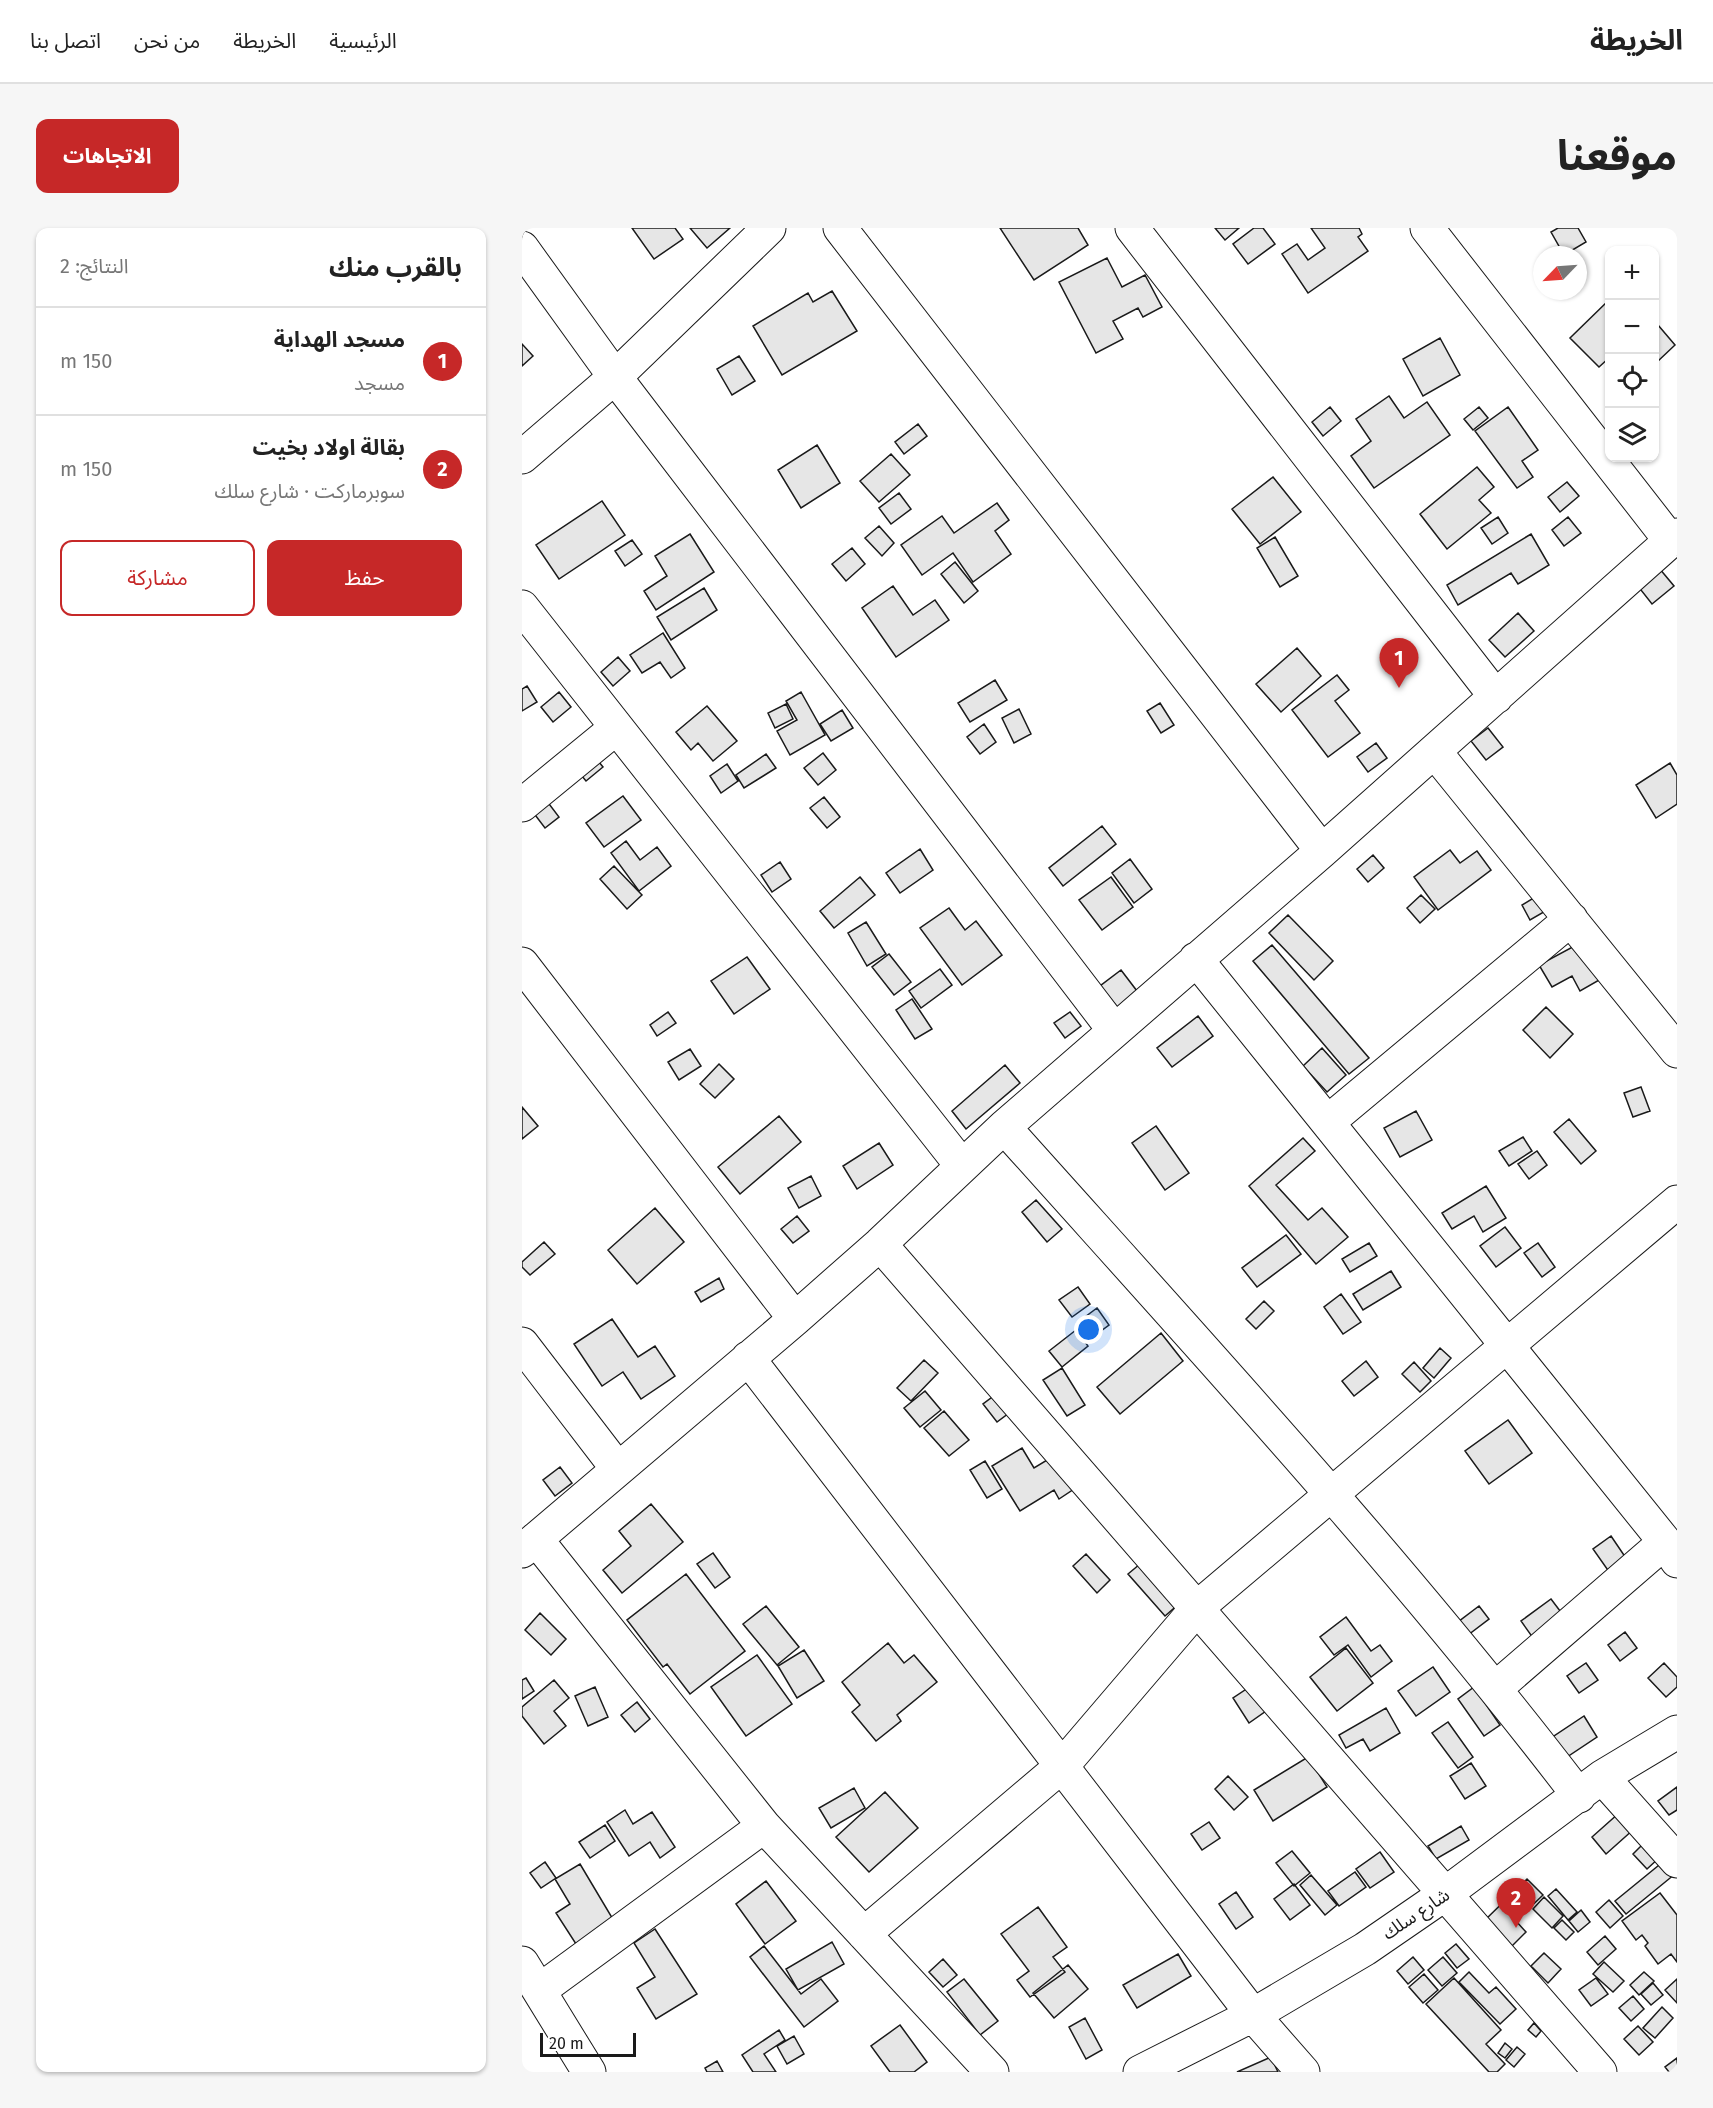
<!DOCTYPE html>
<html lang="ar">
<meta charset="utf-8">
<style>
body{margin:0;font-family:"Fira Sans","Noto Sans Arabic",sans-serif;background:#f6f6f6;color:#222;direction:rtl}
.controls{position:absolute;right:18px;top:18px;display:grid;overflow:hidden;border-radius:12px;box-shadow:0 2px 4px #0004}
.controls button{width:54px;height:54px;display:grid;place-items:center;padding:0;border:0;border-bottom:2px solid #e0e0e0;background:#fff;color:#222;font:30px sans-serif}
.compass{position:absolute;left:1011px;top:18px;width:54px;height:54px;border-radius:50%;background:#fff;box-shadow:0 2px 4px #0004;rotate:245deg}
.scale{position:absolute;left:18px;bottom:15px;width:96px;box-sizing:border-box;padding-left:6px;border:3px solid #1a1a1a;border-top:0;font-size:16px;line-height:21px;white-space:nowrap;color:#1a1a1a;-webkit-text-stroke:4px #fff;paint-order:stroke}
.you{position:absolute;left:567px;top:1102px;width:21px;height:21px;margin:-15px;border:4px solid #fff;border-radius:50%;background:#1a73e8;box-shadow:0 0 0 9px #1a73e833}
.badge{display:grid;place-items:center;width:39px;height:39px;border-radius:50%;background:#c62828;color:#fff;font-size:20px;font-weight:700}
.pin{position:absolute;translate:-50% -50px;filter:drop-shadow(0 2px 3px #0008)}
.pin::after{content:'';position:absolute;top:32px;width:21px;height:18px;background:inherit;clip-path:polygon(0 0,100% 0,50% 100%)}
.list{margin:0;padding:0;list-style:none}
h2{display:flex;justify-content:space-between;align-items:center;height:78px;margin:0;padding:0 24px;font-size:26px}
h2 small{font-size:20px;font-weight:400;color:#767676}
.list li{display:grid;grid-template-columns:39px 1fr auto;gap:18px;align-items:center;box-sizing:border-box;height:108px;padding:0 24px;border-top:2px solid #e0e0e0}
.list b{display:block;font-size:22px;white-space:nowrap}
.list p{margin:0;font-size:20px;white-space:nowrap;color:#767676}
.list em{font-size:20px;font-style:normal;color:#767676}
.actions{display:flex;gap:12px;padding:18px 24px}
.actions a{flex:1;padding:14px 0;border:2px solid #c62828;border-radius:12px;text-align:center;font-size:21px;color:#c62828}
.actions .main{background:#c62828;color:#fff}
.icon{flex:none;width:33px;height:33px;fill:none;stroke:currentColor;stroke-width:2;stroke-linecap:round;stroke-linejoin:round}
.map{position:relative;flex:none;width:1155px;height:1844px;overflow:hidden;direction:ltr;border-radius:12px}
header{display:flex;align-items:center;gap:36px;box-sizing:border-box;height:84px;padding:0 30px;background:#fff;border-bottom:2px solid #e0e0e0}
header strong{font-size:28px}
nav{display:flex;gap:33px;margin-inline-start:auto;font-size:21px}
.intro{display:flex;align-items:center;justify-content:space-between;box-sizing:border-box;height:144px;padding:0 36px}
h1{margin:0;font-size:42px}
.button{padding:15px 27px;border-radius:12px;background:#c62828;color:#fff;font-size:21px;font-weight:700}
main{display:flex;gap:36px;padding:0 36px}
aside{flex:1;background:#fff;border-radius:12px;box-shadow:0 2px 4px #0004}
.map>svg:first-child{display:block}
.building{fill:#e6e6e6;stroke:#1a1a1a;stroke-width:1.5}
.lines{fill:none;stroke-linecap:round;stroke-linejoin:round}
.minor-casing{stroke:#1a1a1a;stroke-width:35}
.minor{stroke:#fff;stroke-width:33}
.labels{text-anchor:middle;stroke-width:4.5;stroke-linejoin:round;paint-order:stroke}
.street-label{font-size:18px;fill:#1a1a1a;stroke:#fff}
</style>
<header>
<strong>الخريطة</strong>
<nav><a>الرئيسية</a><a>الخريطة</a><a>من نحن</a><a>اتصل بنا</a></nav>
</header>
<div class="intro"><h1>موقعنا</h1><a class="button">الاتجاهات</a></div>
<main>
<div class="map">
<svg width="1155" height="1844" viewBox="0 0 1155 1844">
<rect width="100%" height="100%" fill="#fff"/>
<path class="building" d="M110,0h43l8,11 -29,20z
M168,0h40l-23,20z
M478,0h78l10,17 -54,35z
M693,0h24l-14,12z
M732,0h9l12,16 -27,20 -15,-20z
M789,0h48l3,6 -4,3 10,14 -60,42 -26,-39 15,-10 11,16 17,-12z
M1036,0h20l8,14 -22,13 -13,-23z
M585,30l15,29 23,-12 17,32 -19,10 -5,-9 -25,13 10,18 -27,14 -37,-71z
M310,63l25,40 -75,44 -29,-49 55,-33 5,9z
M1088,71v58l-11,10 -29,-29z
M1136,97l17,20 -18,17 -3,-3v-31z
M918,110l20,37 -37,21 -20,-37z
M0,116l11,12 -11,10z
M217,128l16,25 -23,14 -15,-26z
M867,168l15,22 23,-16 23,33 -76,53 -23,-32 20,-15 -15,-22z
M808,179l11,14 -18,15 -11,-14z
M957,179l9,11 -15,12 -9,-11z
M986,179l30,43 -16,11 11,16 -16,11 -42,-57z
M396,196l9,12 -23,18 -9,-12z
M295,217l23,38 -39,25 -23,-38z
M369,226l19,21 -31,27 -19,-21z
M955,239l17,20 -15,13 12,13 -44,36 -27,-35z
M751,249l28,35 -41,32 -28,-35z
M1045,254l12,14 -19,16 -12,-15z
M377,265l12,16 -20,15 -12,-16z
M80,273l23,34 -66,44 -23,-34z
M475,275l12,17 -14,11 16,23 -38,28 -20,-29 -31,22 -21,-30 41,-29 12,17z
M976,289l10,16 -16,11 -11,-16z
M1046,289l13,16 -17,13 -12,-16z
M357,298l15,17 -12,13 -17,-18z
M168,306l24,38 -58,38 -12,-19 23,-15 -12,-20z
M1009,306l18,31 -31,19 -7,-11 -53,32 -11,-20z
M753,309l23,39 -18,11 -23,-39z
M110,312l10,14 -17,12 -10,-15z
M330,320l13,16 -19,17 -14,-17z
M433,334l23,29 -14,12 -23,-29z
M1137,340l15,18 -22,18 -15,-19z
M371,358l20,29 22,-15 14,20 -53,37 -34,-49z
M182,360l13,22 -46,30 -14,-23z
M996,385l16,18 -29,26 -16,-17z
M141,405l22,35 -14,10 -11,-16 -18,11 -12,-18z
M775,420l24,28 -40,36 -25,-28z
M96,429l12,14 -17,15 -12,-14z
M815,447l12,15 -14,11 25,32 -32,24 -36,-47z
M473,452l12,20 -37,22 -12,-19z
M5,458l10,16 -15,9v-22z
M37,464l12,15 -18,15 -12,-15z
M279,464l24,43 -35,20 -13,-24 20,-11 -11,-19z
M638,475l14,22 -13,8 -14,-22z
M264,476l7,15 -18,9 -7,-15z
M185,478l30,35 -24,20 -15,-18 -7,7 -15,-18z
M497,481l12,25 -17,9 -12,-25z
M320,482l11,18 -22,13 -11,-17z
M462,496l12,18 -16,12 -13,-17z
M966,500l15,19 -17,13 -15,-19z
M854,515l11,15 -19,14 -11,-15z
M68,523l13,16 -17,14 -13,-16z
M301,525l13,17 -18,15 -14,-17z
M244,526l10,14 -32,20 -8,-13z
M1148,535l7,12v29l-21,14 -20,-33z
M205,536l11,17 -17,12 -11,-17z
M15,560l22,29 -14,11 -22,-29z
M101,568l18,24 -37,27 -18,-24z
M302,569l16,20 -13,11 -17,-20z
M580,598l14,18 -53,42 -14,-18z
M104,613l14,19 17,-13 14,19 -32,25 -28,-38z
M398,621l13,21 -33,23 -14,-20z
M928,622l10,13 17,-12 14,19 -53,40 -24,-33z
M851,627l11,13 -16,14 -11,-13z
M608,631l22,30 -18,14 -22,-30z
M258,634l11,17 -19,13 -11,-17z
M92,638l28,29 -15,14 -27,-30z
M338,649l15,18 -41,33 -14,-17z
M589,649l22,30 -31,23 -23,-30z
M1018,666l9,15 -19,11 -8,-15z
M899,667l14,14 -15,14 -13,-15z
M427,680l16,22 11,-9 26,34 -40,30 -42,-57z
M766,687l45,46 -19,19 -45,-47z
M344,694l20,32 -19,12 -19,-33z
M1058,715l21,36 -21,12 -8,-15 -20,11 -13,-22z
M750,717l97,113 -20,16 -96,-113z
M367,726l22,28 -17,13 -22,-28z
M225,729l23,32 -36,25 -23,-33z
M418,741l12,16 -31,23 -12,-17z
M599,742l16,21 -19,17 -18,-22z
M390,771l20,30 -17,10 -19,-29z
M1024,779l27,27 -23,24 -27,-28z
M146,784l8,11 -19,13 -7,-11z
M548,784l11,14 -16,12 -11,-15z
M676,788l15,20 -41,31 -15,-19z
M800,820l24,27 -19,17 -24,-26z
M168,821l11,17 -22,14 -11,-18z
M197,836l15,15 -19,19 -15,-14z
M483,837l15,18 -54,46 -14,-18z
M1119,859l9,24 -17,6 -9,-24z
M0,879l16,19 -16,13z
M894,883l16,29 -32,17 -16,-29z
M257,888l22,26 -61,52 -22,-27z
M1047,891l27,32 -15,13 -27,-32z
M634,898l33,47 -24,17 -33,-47z
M1001,909l9,14 -23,15 -10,-15z
M781,910l12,13 -39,34 32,35 14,-12 26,29 -32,27 -67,-78z
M357,915l14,22 -36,24 -14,-23z
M1015,923l10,14 -18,14 -11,-15z
M289,948l10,20 -22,12 -11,-20z
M964,958l20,32 -23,14 -9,-16 -22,13 -10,-16z
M514,972l26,29 -15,13 -25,-30z
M133,980l29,34 -47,42 -29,-34z
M275,988l12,15 -16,12 -12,-14z
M983,999l16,21 -25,19 -16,-21z
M764,1007l15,19 -44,33 -15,-19z
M22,1014l11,12 -25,21 -8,-8v-5z
M847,1015l8,13 -27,16 -8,-13z
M1016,1015l17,24 -13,10 -18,-24z
M869,1043l10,16 -38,23 -10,-16z
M197,1050l5,11 -23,13 -6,-10z
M556,1059l12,17 -18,13 -13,-17z
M819,1066l20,28 -18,12 -19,-27z
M742,1073l10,10 -18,18 -10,-10z
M575,1080l12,17 -19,14 -13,-16z
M90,1091l26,38 17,-11 20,30 -34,23 -18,-27 -21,14 -28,-42z
M554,1102l12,16 -26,21 -13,-16z
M639,1105l22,28 -63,53 -23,-27z
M918,1120l11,10 -17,20 -11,-10z
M402,1132l14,13 -27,28 -14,-13z
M844,1133l12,16 -24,19 -12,-15z
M892,1134l17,19 -11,11 -18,-18z
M540,1140l23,37 -18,11 -24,-36z
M403,1163l16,19 -21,17 -16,-19z
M477,1164l14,18 -16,12 -14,-18z
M422,1183l25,29 -20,16 -25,-28z
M986,1192l24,33 -43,31 -24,-33z
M500,1220l12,20 23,-14 20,33 -18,12 -5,-9 -34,21 -28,-45z
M463,1233l17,28 -15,9 -17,-28z
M38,1239l12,16 -17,13 -12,-16z
M129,1276l32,38 -61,51 -19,-23 28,-24 -12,-15z
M1089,1308l19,28 -18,12 -19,-27z
M191,1325l17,24 -15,11 -18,-24z
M564,1326l24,26 -13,13 -24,-27z
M630,1326l37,41 -24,21 -37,-42z
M164,1346l59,77 -55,43 -23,-30 -4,3 -36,-47z
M1029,1371l28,37 -31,23 -27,-38z
M244,1378l33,41 -22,18 -34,-41z
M957,1378l10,13 -21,16 -10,-13z
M18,1385l26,26 -15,16 -26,-25z
M824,1389l25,34 9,-6 12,16 -21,16 -23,-32 -14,10 -14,-18z
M1103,1404l12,16 -17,13 -12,-16z
M366,1415l16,20 10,-8 23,27 -40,33 4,6 -25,20 -24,-29 8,-7 -18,-23z
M824,1420l27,35 -36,28 -27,-34z
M282,1422l20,31 -27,17 -19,-32z
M235,1427l35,49 -46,32 -35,-49z
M1064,1435l12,17 -19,13 -12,-17z
M1142,1435l13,14v10l-11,10 -18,-19z
M911,1439l17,25 -34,24 -18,-25z
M4,1450l8,13 -12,8v-19z
M32,1452l15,18 -15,13 12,15 -22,18 -22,-28v-9z
M729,1458l15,25 -17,12 -16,-25z
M73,1459l13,30 -20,9 -13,-30z
M952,1459l26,38 -16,11 -26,-37z
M115,1474l13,17 -15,13 -14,-17z
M864,1480l14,25 -30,18 -7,-12 -17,9 -7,-13z
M1062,1488l13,21 -33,22 -13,-21z
M926,1494l25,35 -15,11 -26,-35z
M786,1529l19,30 -54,34 -19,-31z
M949,1535l15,23 -21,13 -15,-23z
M706,1548l20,21 -14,13 -19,-21z
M1155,1559v23l-8,5 -11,-14z
M332,1560l11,20 -34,20 -12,-20z
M363,1564l33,36 -49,44 -33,-35z
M103,1582l8,14 19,-12 23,35 -15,11 -10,-16 -21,14 -22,-34z
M1097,1585l15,16 -28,25 -14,-17z
M687,1594l11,16 -18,12 -11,-16z
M83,1597l10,16 -25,17 -11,-16z
M939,1598l8,14 -33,19 -8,-13z
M1124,1613l14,16 -13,12 -14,-15z
M770,1623l18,22 -16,13 -18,-23z
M858,1624l14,20 -24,16 -14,-19z
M1142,1633l11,13 -49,40 -11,-13z
M23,1634l11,16 -15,10 -11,-15z
M58,1636l34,57 -38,23 -20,-31 14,-9 -15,-25z
M833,1644l11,15 -27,19 -11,-15z
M789,1647l26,30 -12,10 -25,-30z
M1005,1651l16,16 -27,26 10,11 -16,16 -26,-27z
M244,1653l30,40 -31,23 -29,-40z
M772,1656l16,21 -20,15 -16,-21z
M1034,1661l21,23 -9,8 -20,-24z
M714,1664l17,25 -17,12 -17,-25z
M1138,1665l17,22v47l-6,-8 -13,10 -13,-18 3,-3 -6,-8 -6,5 -14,-19z
M1022,1669l19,19 -11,12 -19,-19z
M1087,1672l14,16 -13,12 -14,-16z
M516,1679l29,40 -14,10 12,15 -35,25 -13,-17 12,-9 -28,-37z
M1059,1682l9,12 -12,10 -9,-11z
M1040,1692l12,12 -8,8 -12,-12z
M133,1701l42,65 -41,25 -19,-31 18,-11 -21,-34z
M1083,1708l11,13 -18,16 -11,-13z
M310,1714l12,22 -46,26 -12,-21z
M934,1716l13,15 -12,9 -12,-15z
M242,1718l37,48 20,-15 17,22 -34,26 -54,-70z
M1022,1725l17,16 -13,14 -17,-17z
M656,1726l13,22 -54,32 -14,-23z
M891,1729l11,13 -16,14 -11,-13z
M921,1729l14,16 -15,13 -14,-16z
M421,1731l14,16 -14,12 -14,-15z
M1082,1734l20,19 -11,11 -20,-18z
M546,1737l20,24 -34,29 -21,-25z
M947,1744l20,21 7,-6 20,22 -16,15 -41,-42z
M1122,1744l10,9 -15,14 -9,-10z
M902,1746l14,16 -15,13 -14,-16z
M932,1750l47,52 -15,14 19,20 -8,8h-8l-63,-68z
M1074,1750l12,16 -17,12 -12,-16z
M442,1751l34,42 -18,14 -33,-43z
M1155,1751v24l-12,-13z
M1131,1755l10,12 -12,10 -10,-11z
M1111,1768l11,13 -13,12 -12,-13z
M1140,1779l11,11 -18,20 -12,-10z
M563,1790l17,32 -16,9 -17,-32z
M1012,1795l7,8 -5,6 -8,-7z
M378,1797l27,37 -13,10h-24l-19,-26z
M1116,1798l15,16 -14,13 -15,-16z
M257,1802l6,10 -21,14 12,18h-23l-11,-17z
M272,1808l10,18 -17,10 -10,-18z
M983,1815l7,6 -7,9 -7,-5z
M995,1819l8,7 -11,13 -8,-7z
M749,1829l7,15h-41z
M1155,1830v14h-8l-4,-5z
M195,1833l6,11h-16l-2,-4z"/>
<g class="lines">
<g class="minor-casing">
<path id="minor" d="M318,0l482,623
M610,0l364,469
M905,0l243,312
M0,20l93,129 499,653
M0,229l93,-80 154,-149
M0,379l440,559
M913,524l242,299
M0,577l94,-77
M674,731l469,583 12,19
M0,736l273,355
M807,893l242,-202
M482,899c196,219 396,435 575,669
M358,1016l720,828
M0,1116l95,124
M226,1130l505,657 50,57
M14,1311l228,287 228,246
M0,1323l273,-232 85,-75 124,-117 318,-276 355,-316
M974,1460l169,-146
M1080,1549l75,84
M342,1706l199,-169 135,-158 479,-405
M0,1735l67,109
M18,1762l224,-164
M618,1844l113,-57 112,-66 80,-55 157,-117 75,-45"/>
</g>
<use href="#minor" class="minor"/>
</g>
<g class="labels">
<g class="street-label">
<text transform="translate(894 1686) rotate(-34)" y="6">شارع سلك</text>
</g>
</g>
</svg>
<div class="controls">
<button>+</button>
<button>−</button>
<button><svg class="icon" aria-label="locate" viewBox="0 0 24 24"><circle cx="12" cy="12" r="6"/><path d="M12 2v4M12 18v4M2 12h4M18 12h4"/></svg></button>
<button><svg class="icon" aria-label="layers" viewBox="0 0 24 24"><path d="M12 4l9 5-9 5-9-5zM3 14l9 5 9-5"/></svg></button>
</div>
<svg class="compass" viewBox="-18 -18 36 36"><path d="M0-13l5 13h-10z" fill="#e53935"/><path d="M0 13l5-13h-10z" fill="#767676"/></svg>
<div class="scale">20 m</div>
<div class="you"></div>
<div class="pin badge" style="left:877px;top:460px">1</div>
<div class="pin badge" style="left:994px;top:1700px">2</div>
</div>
<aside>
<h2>بالقرب منك<small>النتائج: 2</small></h2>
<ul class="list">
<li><span class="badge">1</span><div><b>مسجد الهداية</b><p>مسجد</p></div><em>150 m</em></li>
<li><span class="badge">2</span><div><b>بقالة اولاد بخيت</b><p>سوبرماركت · شارع سلك</p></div><em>150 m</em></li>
</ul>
<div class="actions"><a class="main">حفظ</a><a>مشاركة</a></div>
</aside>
</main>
